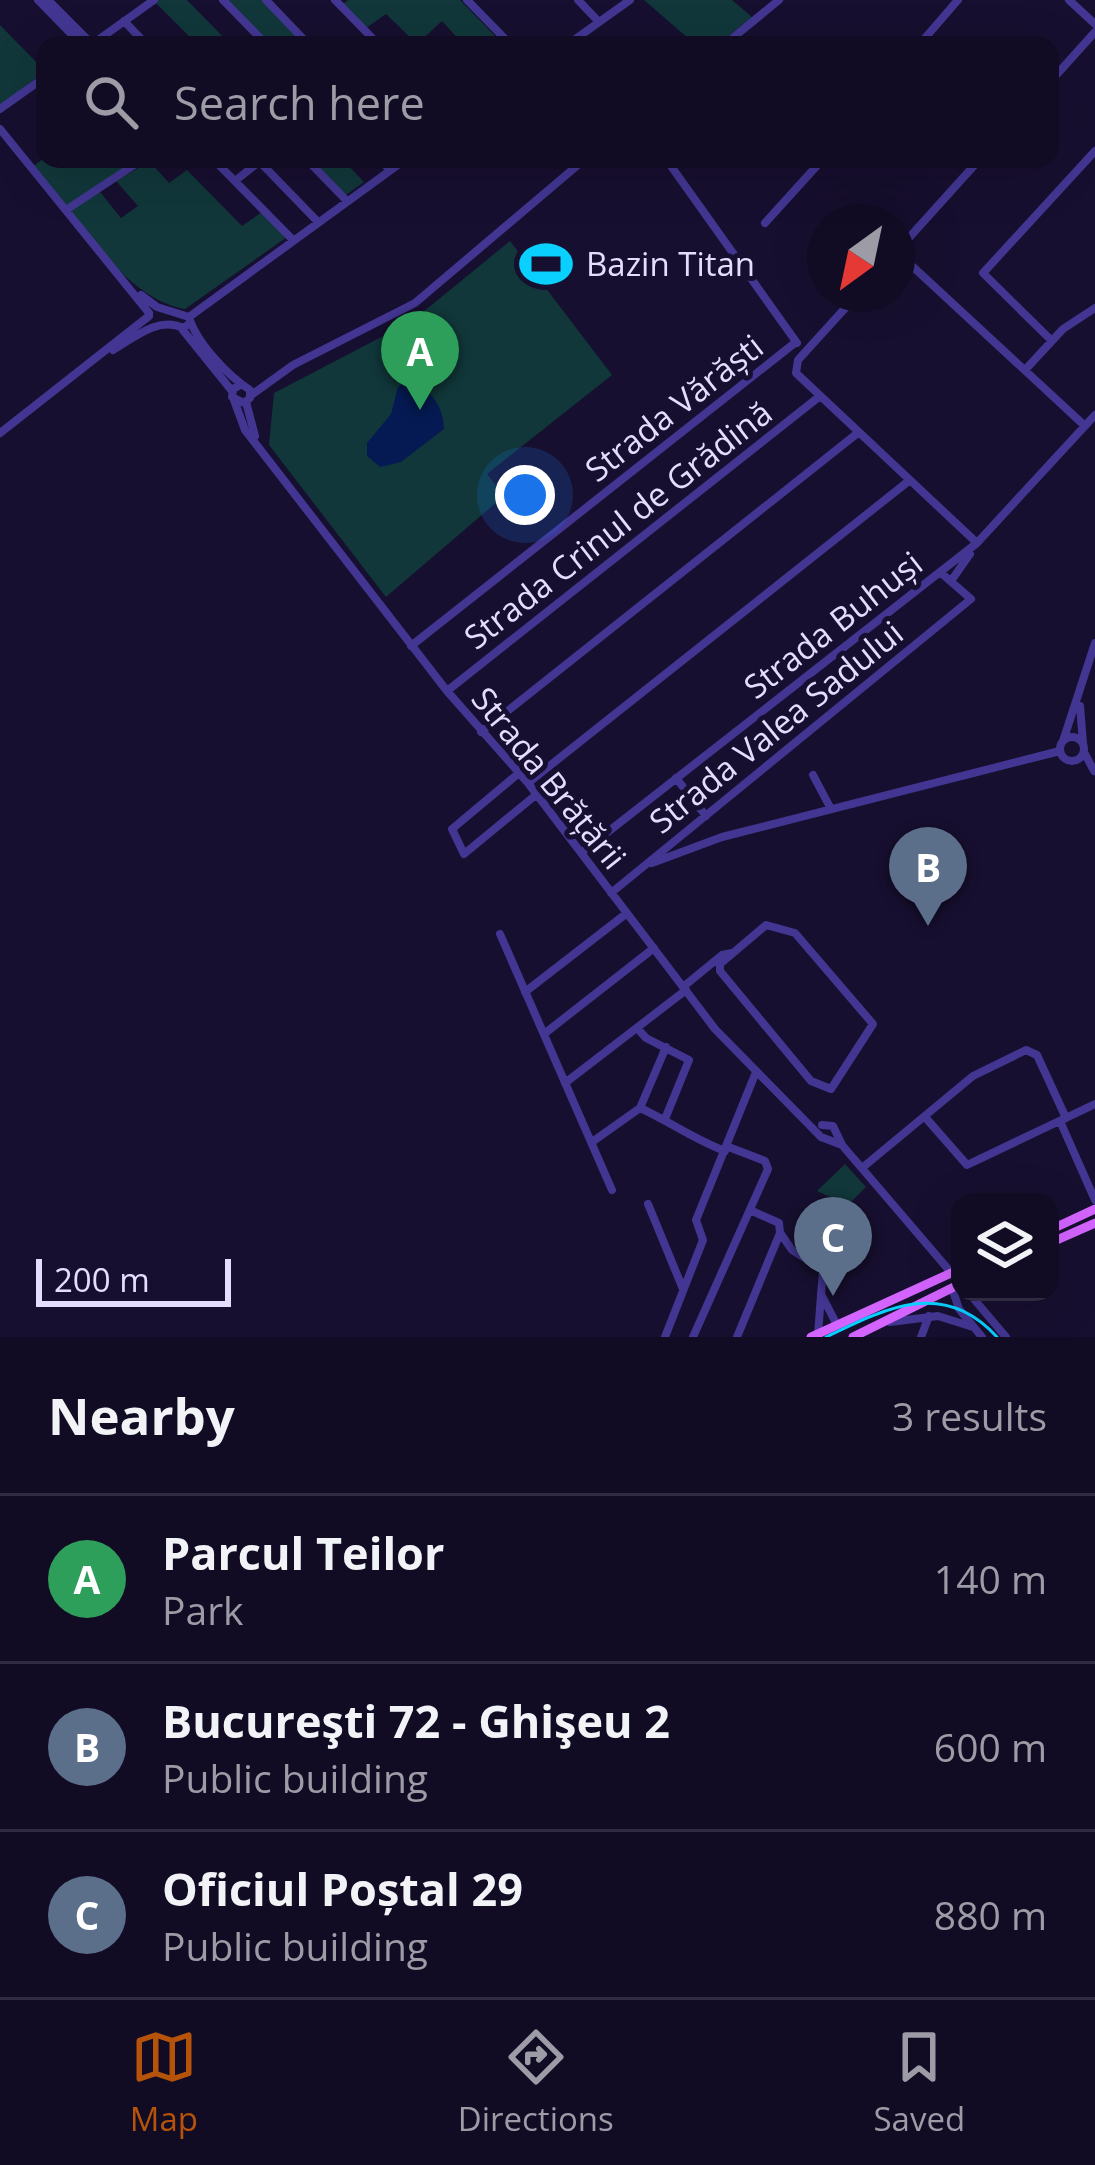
<!DOCTYPE html>
<meta charset="utf-8">
<style>
body{margin:0;font-family:"Open Sans",sans-serif;background:#1a142b;color:#f1f3f6}
.controls{position:absolute;right:36px;bottom:36px;display:grid;overflow:hidden;border-radius:24px;box-shadow:0 12px 48px #0002}
.controls button{width:108px;height:108px;display:grid;place-items:center;padding:0;border:0;border-bottom:3px solid #302b41;background:#110b23;color:#f1f3f6;font:60px sans-serif}
.compass{position:absolute;left:807px;top:204px;width:108px;height:108px;border-radius:50%;background:#110b23;box-shadow:0 12px 48px #0002;rotate:213deg}
.scale{position:absolute;left:36px;bottom:30px;width:195px;box-sizing:border-box;padding-left:12px;border:6px solid #e4ddff;border-top:0;font-size:33px;line-height:42px;white-space:nowrap;color:#e4ddff;-webkit-text-stroke:9px #170f2f;paint-order:stroke}
.you{position:absolute;left:525px;top:495px;width:42px;height:42px;margin:-30px;border:9px solid #fff;border-radius:50%;background:#1a73e8;box-shadow:0 0 0 18px #1a73e833}
.badge{display:grid;place-items:center;width:78px;height:78px;border-radius:50%;background:#b45309;color:#fff;font-size:39px;font-weight:700}
.pin{position:absolute;translate:-50% -99px;filter:drop-shadow(0 3px 6px #0008)}
.pin::after{content:'';position:absolute;top:63px;width:42px;height:36px;background:inherit;clip-path:polygon(0 0,100% 0,50% 100%)}
.list{margin:0;padding:0;list-style:none}
h2{display:flex;justify-content:space-between;align-items:center;height:156px;margin:0;padding:0 48px;font-size:51px}
h2 small{font-size:39px;font-weight:400;color:#9c9ba6}
.list li{display:grid;grid-template-columns:78px 1fr auto;gap:36px;align-items:center;box-sizing:border-box;height:168px;padding:0 48px;border-top:3px solid #302b41}
.list b{display:block;font-size:45px;white-space:nowrap}
.list p{margin:0;font-size:39px;white-space:nowrap;color:#9c9ba6}
.list em{font-size:39px;font-style:normal;color:#9c9ba6}
.icon{flex:none;width:66px;height:66px;fill:none;stroke:currentColor;stroke-width:2;stroke-linecap:round;stroke-linejoin:round}
.map{position:relative;flex:none;width:1095px;height:1337px;overflow:hidden}
.search{position:absolute;background:#110b23;box-shadow:0 12px 48px #0002;left:36px;right:36px;top:36px;height:132px;display:flex;align-items:center;gap:30px;box-sizing:border-box;padding:0 42px;border-radius:24px;color:#9c9ba6;font-size:45px}
.sheet{height:660px;background:#110b23}
nav{display:flex;justify-content:space-around;align-items:center;box-sizing:border-box;height:168px;border-top:3px solid #302b41;background:#110b23;font-size:33px;color:#9c9ba6}
nav a{display:grid;justify-items:center;gap:6px}
nav .on{color:#b45309}
.map>svg:first-child{display:block}
.green{fill:#11373a}
.water{fill:#051a52}
.lines{fill:none;stroke-linecap:round;stroke-linejoin:round}
.minor{stroke:#423692;stroke-width:8}
.major{stroke:#d364ff;stroke-width:9}
.tram{stroke:#09d0ff;stroke-width:3}
.labels{text-anchor:middle;stroke-width:10;stroke-linejoin:round;paint-order:stroke}
.poi-label{font-size:33px;fill:#e4ddff;stroke:#170f2f;text-anchor:start}
.street-label{font-size:33px;fill:#e4ddff;stroke:#170f2f}
</style>
<div class="map">
<svg width="1095" height="1337" viewBox="0 0 1095 1337">
<rect width="100%" height="100%" fill="#170f2f"/>
<path class="green" d="M158,0h29l44,45h-33l-43,-43z
M228,0h34l42,45h-32z
M348,0h112l44,45h-40l-22,-24 -25,23 -31,-30 -20,14 -23,-24z
M644,0h88l20,17 -35,28h-21z
M0,25l45,46 -45,35z
M45,158l91,1 -40,28 25,31 17,-12 -22,-25 37,-22 -3,3 19,21 18,-13 55,56 20,-14 25,25 -102,72c-61,-10 -114,-97 -152,-143z
M310,159h32l22,23 -18,13z
M510,241l102,134 -125,99 17,22 -118,101 -117,-152 5,-52 138,-72z
M845,1164l21,23 -18,18 -31,-14z"/>
<path class="water" d="M407,380c22,6 37,26 37,49l-43,33 -21,5 -13,-11v-13l24,-29 7,-27z"/>
<g class="lines">
<path class="minor" d="M38,0l44,45
M48,0l44,44
M223,0l44,45
M266,0l43,45
M335,0l44,45
M467,0l44,45
M578,0l21,22
M1069,0l26,24
M124,21l23,24
M91,45l63,-45
M567,45l63,-45
M724,45l55,-45
M919,45l39,-45
M1050,82l45,-50
M0,109l45,-32
M0,129l149,184
M213,159l80,81
M257,159l61,63
M380,159l10,11
M666,159l131,184
M312,165l35,36
M235,181l25,-20
M66,210l77,-51
M765,223l58,-64
M897,251l83,-92
M897,252l188,174
M858,294l-60,66 -2,13 181,170
M141,295l16,12 32,10c7,25 39,59 61,73v8l-6,5 -12,-6 1,-8 7,-4
M189,317l217,-158
M182,329l50,62
M1052,341l-69,-68 112,-122
M113,350c22,-13 46,-34 70,-22l6,-4
M1025,370l38,-41 32,-21
M250,396l43,-31 122,-62 170,-144
M234,400l11,30 202,261 81,92 187,246 106,108 21,8
M246,402l9,34
M0,433l149,-117
M951,581l19,-27
M411,646l385,-304
M447,691l373,-295
M1080,706l3,37
M481,732l378,-300
M1060 749a12 12 0 1 1 24 0a12 12 0 1 1-24 0Z
M1063,741l32,-98
M1084,752l10,19
M519,773l-67,56 12,25 73,-60
M813,775l18,34
M676,778l30,38
M528,783l382,-303
M581,853l396,-310 118,-128
M652,863l70,-26 338,-86
M611,893l360,-294 -31,-27
M766,925l29,8 78,91 -42,65 -20,-8 -91,-110v-7z
M500,934l112,256
M683,987l39,-32 10,-2
M525,992l102,-79
M638,1029l8,9 43,22 -24,59
M544,1034l110,-86
M565,1083l121,-93
M640,1108c29,13 53,31 85,43
M925,1117l42,48 128,-61
M1060,1121l35,79
M822,1125l11,1 9,19 118,138
M592,1142l48,-34 26,-61
M862,1168l111,-92 53,-26 11,5 29,63
M648,1204l35,85
M781,1234l11,16 31,20 -5,64
M952,1288l7,21 23,28
M968,1292l38,45
M821,1294l16,31
M890,1322l48,-6 35,11
M665,1337l38,-97 -7,-20 60,-148
M693,1337l75,-168 -3,-8 -39,-15
M737,1337l43,-104 -1,-10 -29,-13
M921,1337l8,-21"/>
<path class="major" d="M1050,1230l45,-21
M1050,1243l45,-20
M811,1337l149,-68
M853,1337l107,-53"/>
<path class="tram" d="M826,1337c60,-29 118,-59 171,0"/>
</g>
<defs>
<g id="stadium-bare" transform="scale(4.14)"><path d="M0-5a6.5 5 0 1 0 0 10a6.5 5 0 1 0 0-10ZM-3.5-1.8h7v3.6h-7Z" fill="#09d0ff" stroke="#170f2f" stroke-width="2.5" paint-order="stroke"/></g>
</defs>
<g fill-rule="evenodd">
<use href="#stadium-bare" x="546" y="264"/>
</g>
<g class="labels">
<g class="poi-label">
<text x="586" y="276">Bazin Titan</text>
</g>
<g class="street-label">
<text transform="translate(674 408) rotate(-38)" y="12">Strada Vărăști</text>
<text transform="translate(618 525) rotate(-38)" y="12">Strada Crinul de Grădină</text>
<text transform="translate(833 625) rotate(-38)" y="12">Strada Buhuși</text>
<text transform="translate(776 727) rotate(-39)" y="12">Strada Valea Sadului</text>
<text transform="translate(549 778) rotate(51)" y="12">Strada Brățării</text>
</g>
</g>
</svg>
<div class="controls">
<button><svg class="icon" aria-label="layers" viewBox="0 0 24 24"><path d="M12 4l9 5-9 5-9-5zM3 14l9 5 9-5"/></svg></button>
</div>
<svg class="compass" viewBox="-18 -18 36 36"><path d="M0-13l5 13h-10z" fill="#e53935"/><path d="M0 13l5-13h-10z" fill="#9c9ba6"/></svg>
<div class="scale">200 m</div>
<div class="you"></div>
<div class="pin badge" style="left:420px;top:410px;background:#2e9e5b">A</div>
<div class="pin badge" style="left:928px;top:926px;background:#5c6f8a">B</div>
<div class="pin badge" style="left:833px;top:1296px;background:#5c6f8a">C</div>
<div class="search"><svg class="icon" aria-label="search" viewBox="0 0 24 24"><circle cx="10" cy="10" r="6"/><path d="M15 15l6 6"/></svg>Search here</div>
</div>
<section class="sheet">
<h2>Nearby<small>3 results</small></h2>
<ul class="list">
<li><span class="badge" style="background:#2e9e5b">A</span><div><b>Parcul Teilor</b><p>Park</p></div><em>140 m</em></li>
<li><span class="badge" style="background:#5c6f8a">B</span><div><b>Bucureşti 72 - Ghişeu 2</b><p>Public building</p></div><em>600 m</em></li>
<li><span class="badge" style="background:#5c6f8a">C</span><div><b>Oficiul Poștal 29</b><p>Public building</p></div><em>880 m</em></li>
</ul>
</section>
<nav>
<a class="on"><svg class="icon" aria-label="map" viewBox="0 0 24 24"><path d="M3 6l6-2 6 2 6-2v14l-6 2-6-2-6 2zM9 4v14M15 6v14"/></svg>Map</a>
<a><svg class="icon" aria-label="directions" viewBox="0 0 24 24"><path d="M12 3l9 9-9 9-9-9zM9 14v-3h6M13 9l2 2-2 2"/></svg>Directions</a>
<a><svg class="icon" aria-label="saved" viewBox="0 0 24 24"><path d="M7 4h10v16l-5-4-5 4z"/></svg>Saved</a>
</nav>
